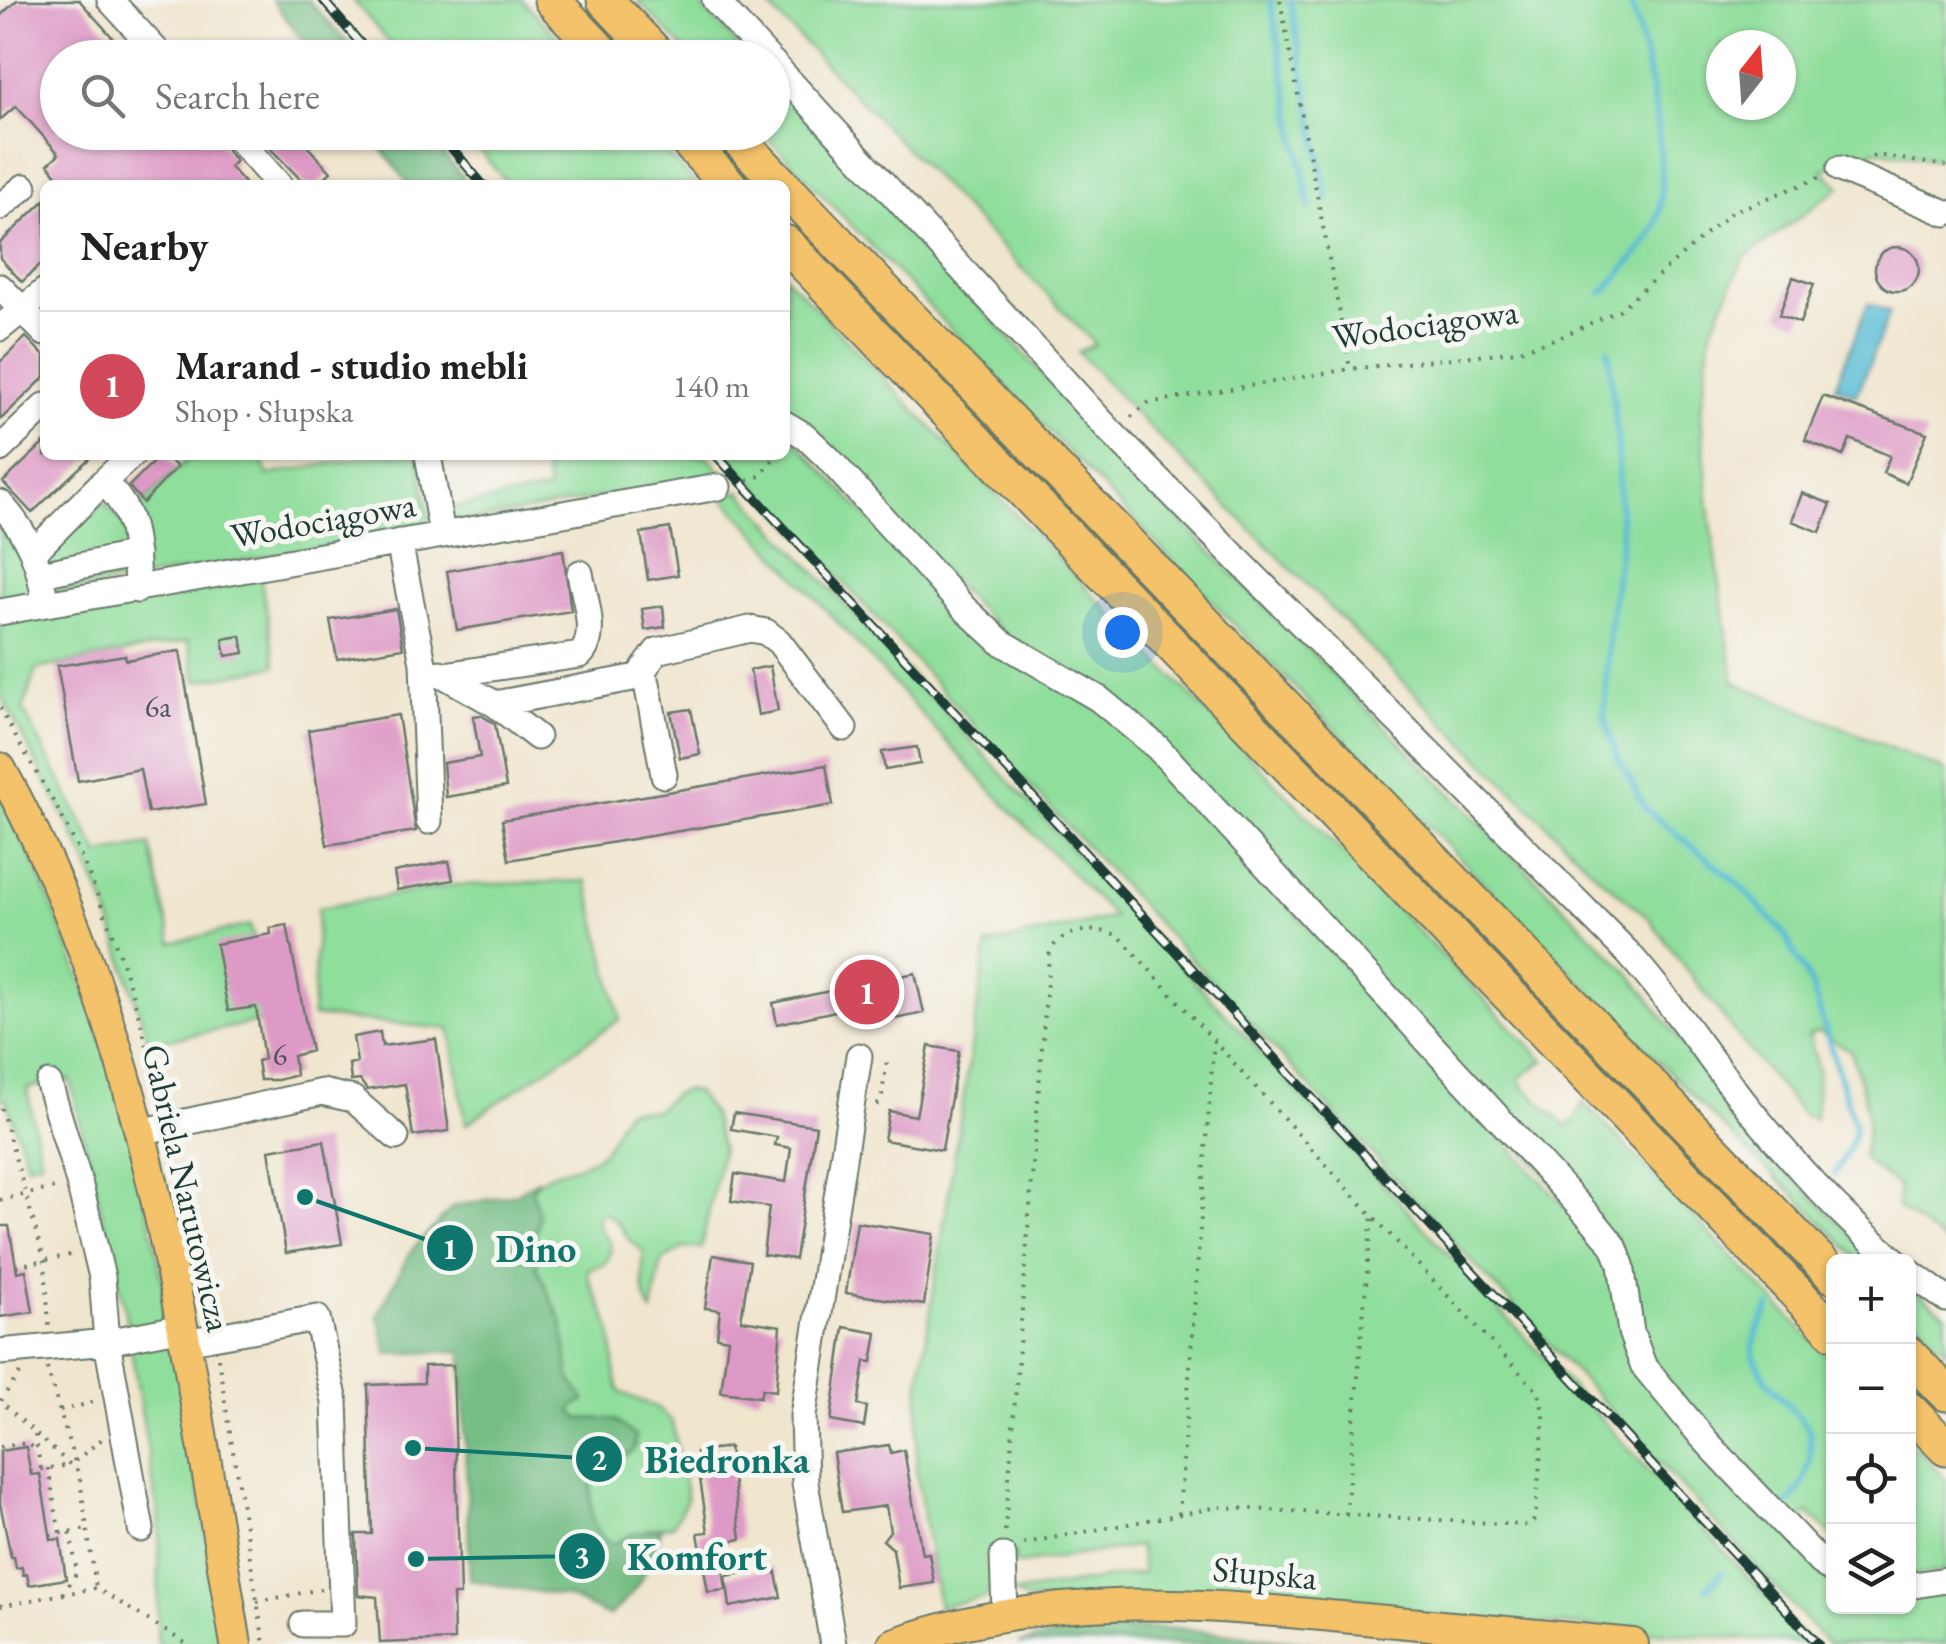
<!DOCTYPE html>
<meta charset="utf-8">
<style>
body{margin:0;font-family:"EB Garamond",serif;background:#f2f2f2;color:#222}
.controls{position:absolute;right:30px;bottom:30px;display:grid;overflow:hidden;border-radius:15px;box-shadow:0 2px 8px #0004}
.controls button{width:90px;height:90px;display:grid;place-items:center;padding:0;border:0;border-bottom:2px solid #e0e0e0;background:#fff;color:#222;font:50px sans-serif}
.compass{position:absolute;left:1706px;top:30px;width:90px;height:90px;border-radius:50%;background:#fff;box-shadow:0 2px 8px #0004;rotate:17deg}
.you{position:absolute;left:1122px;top:632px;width:35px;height:35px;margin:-25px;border:8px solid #fff;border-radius:50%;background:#1a73e8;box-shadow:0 0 0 15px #1a73e833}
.badge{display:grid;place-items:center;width:65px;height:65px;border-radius:50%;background:#d1495b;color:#fff;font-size:32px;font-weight:700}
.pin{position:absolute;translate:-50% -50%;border:5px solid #fff;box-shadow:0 2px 10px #0006}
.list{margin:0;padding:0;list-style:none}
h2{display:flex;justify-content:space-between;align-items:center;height:130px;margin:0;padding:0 40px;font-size:42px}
h2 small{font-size:32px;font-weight:400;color:#767676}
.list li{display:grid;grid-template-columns:65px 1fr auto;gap:30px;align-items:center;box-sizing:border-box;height:150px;padding:0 40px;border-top:2px solid #e0e0e0}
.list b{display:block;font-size:38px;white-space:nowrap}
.list p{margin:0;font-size:32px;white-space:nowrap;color:#767676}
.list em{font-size:32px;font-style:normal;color:#767676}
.icon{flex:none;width:55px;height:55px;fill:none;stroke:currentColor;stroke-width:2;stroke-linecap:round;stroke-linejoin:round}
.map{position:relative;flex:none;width:1946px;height:1644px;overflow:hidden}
.search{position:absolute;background:#fff;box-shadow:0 2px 8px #0004;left:40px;top:40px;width:750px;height:110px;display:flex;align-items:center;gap:25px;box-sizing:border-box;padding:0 35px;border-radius:55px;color:#767676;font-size:38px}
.panel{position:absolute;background:#fff;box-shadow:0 2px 8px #0004;left:40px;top:180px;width:750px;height:280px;border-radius:15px}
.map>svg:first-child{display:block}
.green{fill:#90de9c;stroke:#588e68;stroke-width:2.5;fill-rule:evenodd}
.forest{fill:#74bd84;stroke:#4a7d5c;stroke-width:2.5}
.water{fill:#56bcd4;stroke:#3a7c84;stroke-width:2.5}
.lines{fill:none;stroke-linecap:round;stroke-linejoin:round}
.stream{stroke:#56bcd4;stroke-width:6}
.building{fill:#de9ac6}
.minor-casing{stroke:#68786a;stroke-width:29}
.major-casing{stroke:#68786a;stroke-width:34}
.highway-casing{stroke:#68786a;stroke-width:39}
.path{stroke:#68786a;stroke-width:4;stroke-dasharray:2.5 8;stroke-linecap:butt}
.minor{stroke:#fff;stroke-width:25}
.major{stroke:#f3c26a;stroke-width:30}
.highway{stroke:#f3c26a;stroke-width:35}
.rail-casing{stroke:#1f3d34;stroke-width:10}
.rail{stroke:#f6f6f2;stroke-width:6;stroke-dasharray:19;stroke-linecap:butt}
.labels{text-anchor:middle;stroke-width:10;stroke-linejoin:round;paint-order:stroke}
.number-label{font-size:30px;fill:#4f5458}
.street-label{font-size:35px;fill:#1f3d34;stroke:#f6f6f2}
.leader{fill:none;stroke:#0f766e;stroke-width:4}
.callout-dot{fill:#0f766e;stroke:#f6f6f2;stroke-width:4}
.mark-label{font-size:30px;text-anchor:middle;font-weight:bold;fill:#fff}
.callout-label{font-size:38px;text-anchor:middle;font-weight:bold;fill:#0f766e;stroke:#f6f6f2;stroke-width:10;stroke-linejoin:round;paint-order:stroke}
</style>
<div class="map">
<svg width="1946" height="1644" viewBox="0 0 1946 1644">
<rect width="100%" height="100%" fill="#f6f6f2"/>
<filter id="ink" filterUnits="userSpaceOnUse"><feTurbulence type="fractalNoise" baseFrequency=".01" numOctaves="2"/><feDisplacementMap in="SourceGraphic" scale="20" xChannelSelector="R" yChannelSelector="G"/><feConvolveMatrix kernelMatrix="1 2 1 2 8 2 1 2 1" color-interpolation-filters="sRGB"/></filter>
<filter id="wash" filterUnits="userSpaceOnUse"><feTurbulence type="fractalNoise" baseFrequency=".0048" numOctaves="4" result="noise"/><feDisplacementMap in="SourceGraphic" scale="40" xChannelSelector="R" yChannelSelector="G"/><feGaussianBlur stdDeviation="2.25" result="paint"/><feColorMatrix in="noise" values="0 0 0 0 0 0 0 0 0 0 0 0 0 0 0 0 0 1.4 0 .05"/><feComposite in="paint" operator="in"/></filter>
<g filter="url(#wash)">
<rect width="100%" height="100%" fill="#f0e5cd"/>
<path class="green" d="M353,0h169l54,57h-174z
M637,0h58l54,57h-57z
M763,0h1183v161l-71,-11 -53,20 18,17 -97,72 -32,72 -10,81 8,97 25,173 212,89v473l-49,-37 2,-19 -37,-31c13,-38 0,-69 -11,-106l-32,-19 -10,3 9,34 -3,51 -12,-5 -65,-78 -91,-121 -49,-40 -460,-460 -60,-64 17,-8zM1721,45h60v60h-60z
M773,83l381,411 478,482 109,145 34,39 103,101h-18l-65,-66 -59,-55 -345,-352 -628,-655 9,-1z
M465,133h181l51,52h-188z
M785,276l759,785 -23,16v7l46,43 9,-8 7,-17 250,260v174l-24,-23 -14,9 -86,-90 -62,-77 -17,-86 -472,-530 -150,-101 -223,-224z
M785,430l175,184 162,110 488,532 16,86 207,238 1,26h74l1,-13 37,-6v57h-118l-838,-901 -262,-288h57z
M215,455h47l5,20 111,-20h40l13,73 -431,75v-90l46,46 56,-58 21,21 64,-62z
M542,455h164l18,20 -275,50 -3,-16 102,-19z
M740,491l1070,1153 -246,-19 -538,-25 -12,-7 129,-20 -4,-27 -120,18 -4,-1v-9l-30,43 -46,10 -23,-138 4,-90 67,-434 127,-28 -123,-127 -269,-294z
M260,574l16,92 -79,15 -9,-40 -152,28 -13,41 76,144 51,-9 22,98 78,-18 24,94 -125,24 -44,-140 -33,-73 -72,-136v-70z
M0,791c45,93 85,189 114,288 54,184 78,377 111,565h-68l3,-119 -36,-219 -54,-226 -43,8 14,73 -14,3 -21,-65h-6z
M587,881l33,138 -154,105 -16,-95 -138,-13 6,-108 137,-23z
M684,1090l12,2 16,22 10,35 -21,100 -17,-2 -23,15 -9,50c-13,-20 -8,-39 -9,-61l-13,-10 -13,-19 -13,-10 -6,4c-5,21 26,21 6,49l-16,4v6c5,19 17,34 22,53 5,21 2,44 10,64l39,17 13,12 15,78 -14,26 -24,4 -36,15c-8,-3 -15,-6 -18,-15 -5,-12 -6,-46 1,-56 12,-14 31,-10 40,-28l-35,-27 -21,1 -9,-8 4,-6 10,-4 -15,-23 -8,-56 -25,-54 -3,-23 5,-31 -7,-24c16,-25 43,-17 64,-33 17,-12 18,-34 32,-48l27,2 17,-16z
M1908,1286l38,28v37l-37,-39z
M1908,1440l38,39v92l-38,6z"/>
<path class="forest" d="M272,0h36l53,57h-46z
M370,133h55l45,52h-61z
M539,1179l-7,11 7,24 -5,31 3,23 25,54 8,56 15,23 -10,4 -3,7 8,7h34l22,18 -3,14 -39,24c-6,22 -6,60 19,69l24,-12 24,-3c-10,37 -23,62 -52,87l-41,-19 -98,-17 -8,-229 -74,3 -10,-39 32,-63 43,-45 62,-13z
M1175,1628l143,16h-300l55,-13z"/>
<path class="water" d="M1868,303l22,9 -33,83 -22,-9z"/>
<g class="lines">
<path class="stream" d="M1270,0l40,208
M1290,0l38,200
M1603,293c14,-17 44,-46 52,-66 19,-49 -9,-176 -25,-227
M1608,349l9,85 4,105 -12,92 -5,85 13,40 29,53 95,77 42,46 29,54 43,141 -3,14 -17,33
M1770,1306c-6,13 -18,30 -16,46 2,26 42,57 56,79 3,31 -3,54 -25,76
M1706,1589l16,-16"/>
</g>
<g id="blocks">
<path class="building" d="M17,0h62l52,58h-73v74h140l8,9 10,-9 4,11 16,18 -6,6 16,18h-180l-18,-21 11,-10 -43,-48 -16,14v-104z
M254,132h40l37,40 -15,13h-10z
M45,200v60l-23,22 -22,-24v-15z
M1875 269a22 22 0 1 1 44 0a22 22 0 1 1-44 0Z
M1793,277l21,7 -14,39 -21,-8z
M26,337l19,20v20l-45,43v-58z
M1823,396l104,37 -21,50 -23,-10 7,-17 -40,-17 -7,17 -38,-16z
M45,442v13h48l-61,58 -29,-31z
M160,455h5l12,12 -34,36 -14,-17z
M1802,493l29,11 -11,28 -28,-11z
M670,528l8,47 -30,5 -7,-47z
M563,550l8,61 -114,19 -10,-59z
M663,606l2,21 -20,3 -3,-21z
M396,609l7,39 -66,11 -7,-39z
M241,636l3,17 -18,3 -3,-17z
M180,651l26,153 -58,9 -8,-44 -62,12 -21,-115 68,-11 1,5z
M770,666l8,45 -20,4 -8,-45z
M691,709l9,45 -20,4 -9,-46z
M398,715l18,116 -89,14 -19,-115z
M481,715l14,9 11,63 -60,10 -3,-34 37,-6 -7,-41z
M917,747l3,17 -35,6 -3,-18z
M826,765l7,40 -324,55 -7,-40z
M449,861l4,19 -56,10 -3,-18z
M287,925l24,126 -18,5 3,19 -18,5h-18l-3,-19 7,-2 -8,-52 -28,4 -12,-67 55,-10 -1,-6z
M915,973l9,40 -58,12 -4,-20 -85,19 -4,-21z
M380,1032l2,14 54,-7 13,92 -36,5 -8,-52 -38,6 -7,-10 -9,1 -2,-17 8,-2 -4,-25z
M929,1046l30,5 -17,99 -58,-10 5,-29 27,5z
M734,1113l82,13 -21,133 -32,-4 6,-48 -38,-6 4,-27 51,8 5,-34 -16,-3 2,-8 -46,-8z
M324,1141l18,103 -56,9 -17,-103z
M857,1222l77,12 -10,71 -78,-12z
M0,1226h9l8,46 9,-2 7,42 -33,5z
M713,1255l37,6 -9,59 40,6 -5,65 -14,-2 -2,8 -39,-5 7,-53 -11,-2 3,-27 -15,-2z
M844,1327l33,6 -5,29 -7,-1 -7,44 9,2 -3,20 -33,-6z
M453,1365l7,230h-7l1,45 -74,3 -3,-46 -19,-2 -2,-61h16l-4,-149 56,-2v-17z
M889,1445l2,8 13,-3 18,104 7,-1 5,30 -35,5 -6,-39 -10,-9 7,-9 -4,-25 -44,6 -9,-59z
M26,1447l5,28 9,-1 11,66 9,-1 6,40 -37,6 -2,-11 -4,1 -1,-8 -6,1 -2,-11h-3l-11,-54v-52z
M729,1447l12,92 -21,4 6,47 -18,2 -10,-59 10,-1 -12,-80z
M775,1568l6,29 -51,10 -4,-31z"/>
</g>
</g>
<g filter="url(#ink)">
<use href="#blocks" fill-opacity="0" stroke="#68786a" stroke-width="2.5"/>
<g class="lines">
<g class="minor-casing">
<path id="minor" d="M110,0l53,58
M715,0l53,58
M772,62l339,370 516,520c49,54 87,116 134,171 40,49 86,99 136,139
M232,132l47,53
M1840,169l106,44
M0,207l24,-20
M0,287l45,46
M0,328l45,-37
M785,424l20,12 23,22 137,151 36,33 98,57 58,48 439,477 18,22 7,19 10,67 12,33 61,74 116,123 14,9
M0,449l45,-43
M132,455l-29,27c35,30 32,64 34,108
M428,455l14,79
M0,503c27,30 41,60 45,101
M399,542l24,121 6,158
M34,552l69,-70
M42,574l94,-20
M0,612l718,-125
M440,673l55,31 42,33
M444,675l136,-20c19,-19 4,-58 0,-82
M638,677l9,6 17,92
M495,704l143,-27 19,-26 93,-22 16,3 13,10 65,86
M49,1084l30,98 23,95 5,65 34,187
M140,1132l182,-40 31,7 43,38
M1908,1271l38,28
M185,1342l132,-24 18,84 8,222h-40
M0,1352l107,-10 76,-15
M1003,1556l2,58
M1908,1586l38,-6
M833,1644l-28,-161 -2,-67 56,-360"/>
</g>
<g class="major-casing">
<path id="major" d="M0,768c150,267 185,579 236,876
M893,1644c157,-55 299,-41 460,-26 93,8 187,17 280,26"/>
</g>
<g class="highway-casing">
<path id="highway" d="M552,0l55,58
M605,0l55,58
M679,132l50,53
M732,132l50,53
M785,188l1049,1088
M785,243l1049,1089
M1908,1354l38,39
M1908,1409l38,39"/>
</g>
<path class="path" d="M1280,0l70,369
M1872,157l5,-2 69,11
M1131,417l17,-14 202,-34 167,-18 44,-14 58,-27 111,-97 91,-36
M738,485l24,-10 14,-20
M0,708c22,43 50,84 71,127 41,86 69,177 91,269
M877,1105l4,-4 6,-40 -4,-1
M1,1108l44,154 4,65
M173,1147l37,167
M0,1200l59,-13
M16,1266l59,-12
M218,1358l46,286
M47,1368l33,112 16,108
M20,1373l-20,28 75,68
M60,1411l34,-9
M35,1435l6,35
M0,1447l27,-4 10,7
M75,1461l27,-22
M48,1468l12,66
M30,1471l40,-6
M1179,1514l35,-474
M1346,1514l26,-298
M1005,1531l44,-575c7,-28 48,-30 70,-20l249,275 171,182 5,24 -9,102 -5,6h-8l-303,-18 -199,37
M50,1535l38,-6
M63,1594l14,-22 -7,-40
M257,1602l64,-13
M0,1606l96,-18 91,56"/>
<use href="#minor" class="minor"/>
<use href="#major" class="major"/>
<use href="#highway" class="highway"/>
<g class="rail-casing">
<path id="rail" d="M323,0l50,58
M438,132l45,53
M716,455l1102,1189"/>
</g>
<use href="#rail" class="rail"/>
</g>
</g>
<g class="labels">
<g class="number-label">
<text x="158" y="717">6a</text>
<text x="280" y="1065">6</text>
</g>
<g class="street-label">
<text transform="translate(1425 324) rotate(-8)" y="12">Wodociągowa</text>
<text transform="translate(323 520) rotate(-10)" y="12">Wodociągowa</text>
<text transform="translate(187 1188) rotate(77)" y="12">Gabriela Narutowicza</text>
<text transform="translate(1265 1573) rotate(5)" y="12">Słupska</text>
</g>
</g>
<path class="leader" d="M305 1197L450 1248M413 1448L599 1459M416 1559L582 1556"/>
<g class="callout-dot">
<circle cx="305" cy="1197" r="10"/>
<circle cx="413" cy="1448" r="10"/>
<circle cx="416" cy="1559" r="10"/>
<circle cx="450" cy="1248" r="25"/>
<circle cx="599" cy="1459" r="25"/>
<circle cx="582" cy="1556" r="25"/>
</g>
<g class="mark-label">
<text x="450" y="1259">1</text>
<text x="599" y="1470">2</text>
<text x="582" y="1567">3</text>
</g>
<g class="callout-label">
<text x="536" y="1262">Dino</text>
<text x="727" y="1473">Biedronka</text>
<text x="697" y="1570">Komfort</text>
</g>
</svg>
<div class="controls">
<button>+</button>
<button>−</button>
<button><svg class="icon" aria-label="locate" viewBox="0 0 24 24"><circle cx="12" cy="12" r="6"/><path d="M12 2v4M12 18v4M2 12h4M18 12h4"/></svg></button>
<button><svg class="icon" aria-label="layers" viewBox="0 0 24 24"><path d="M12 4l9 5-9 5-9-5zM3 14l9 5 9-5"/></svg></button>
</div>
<svg class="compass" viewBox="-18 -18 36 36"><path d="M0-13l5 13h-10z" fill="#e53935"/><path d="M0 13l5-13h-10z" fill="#767676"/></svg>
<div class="you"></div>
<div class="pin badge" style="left:867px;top:992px">1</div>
<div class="search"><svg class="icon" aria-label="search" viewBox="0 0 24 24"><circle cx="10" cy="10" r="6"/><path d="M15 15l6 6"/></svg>Search here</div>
<section class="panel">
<h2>Nearby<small></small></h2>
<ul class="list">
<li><span class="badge">1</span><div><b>Marand - studio mebli</b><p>Shop · Słupska</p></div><em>140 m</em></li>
</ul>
</section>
</div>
